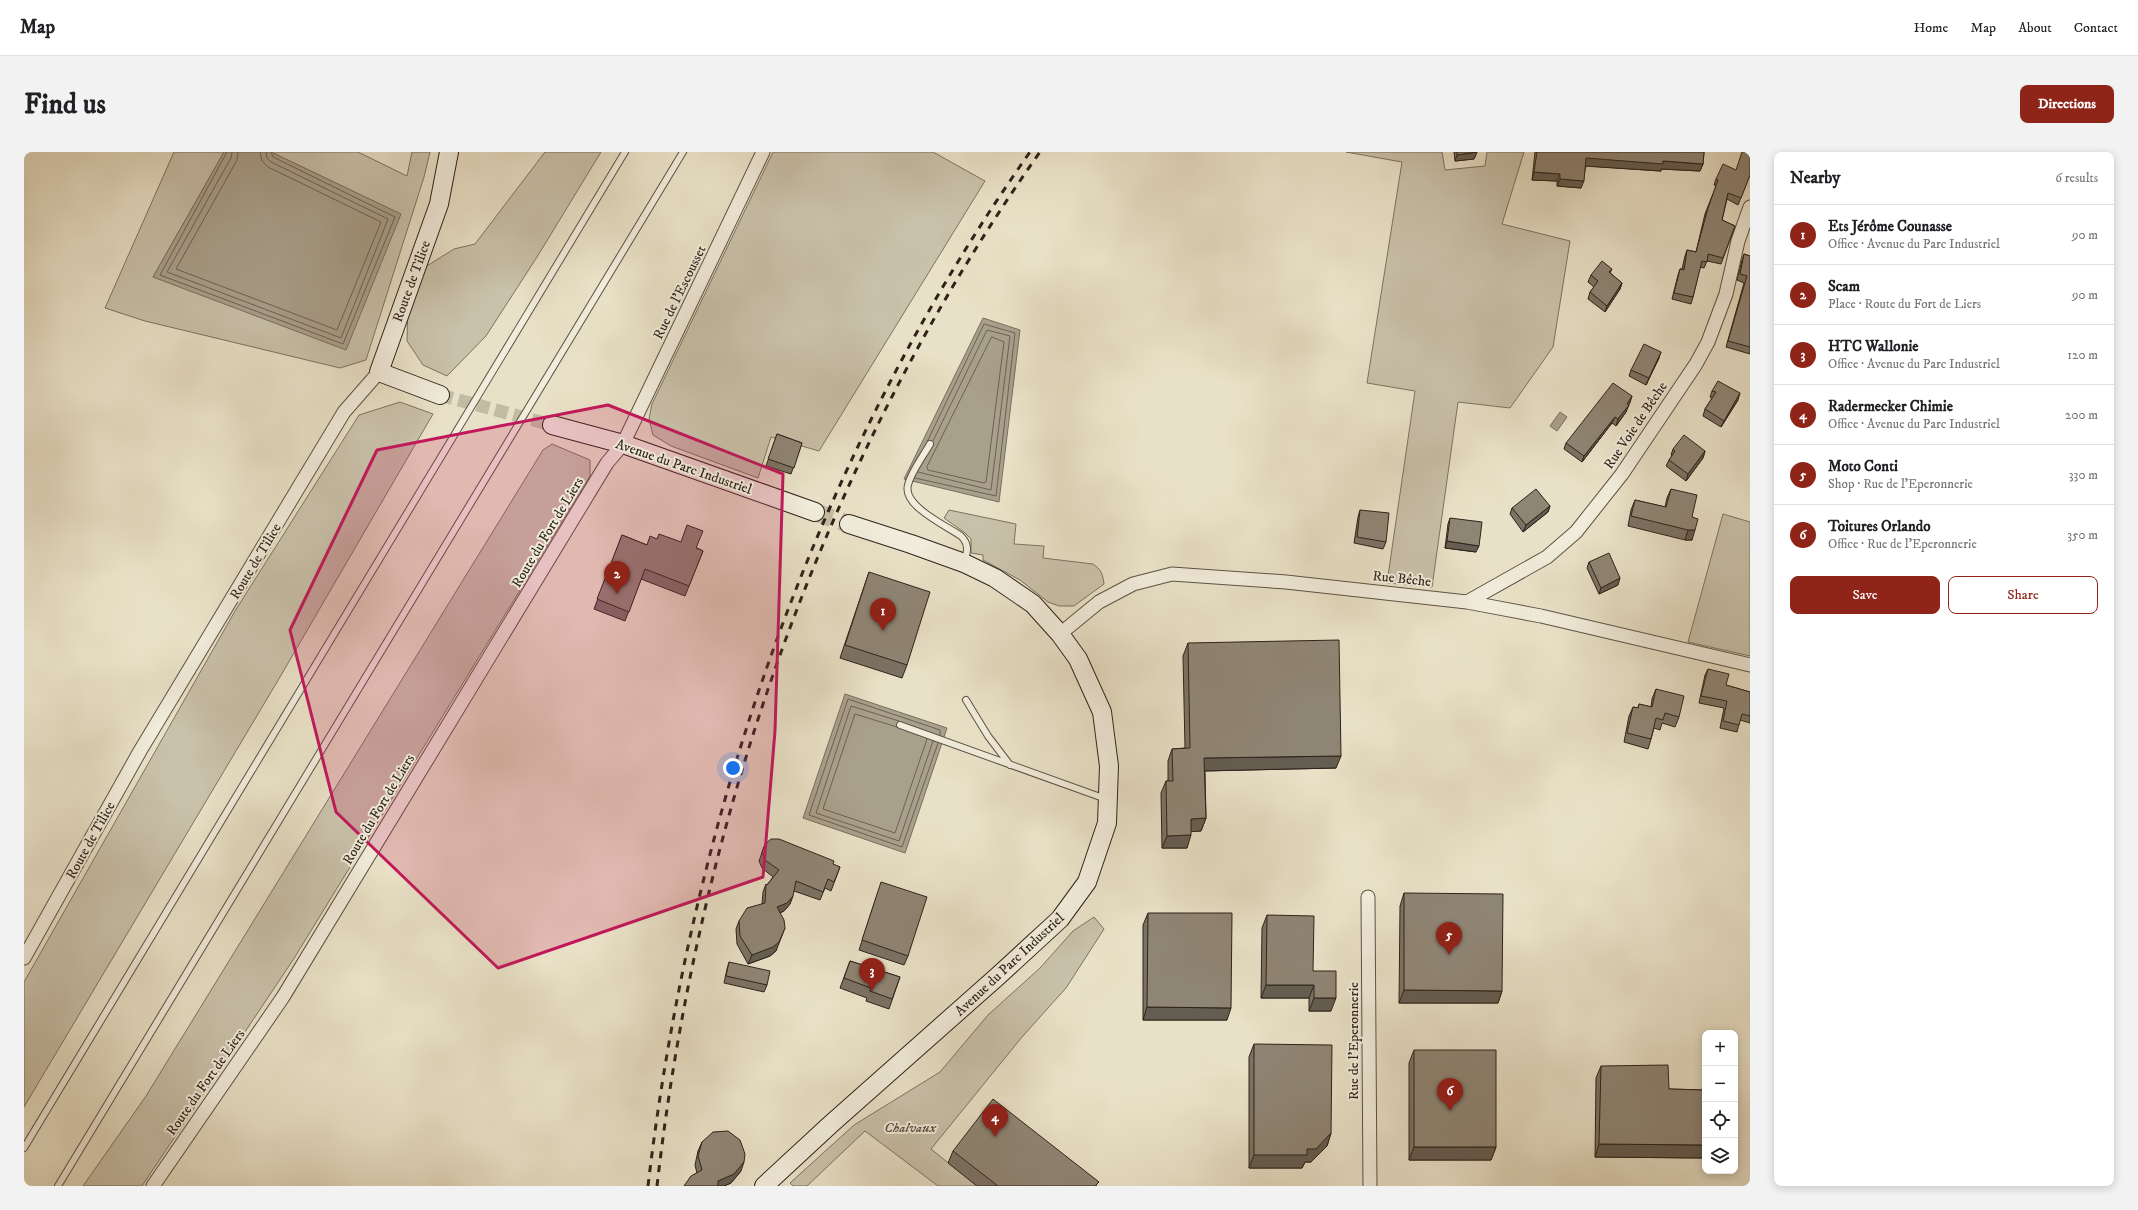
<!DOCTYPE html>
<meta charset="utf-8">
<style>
body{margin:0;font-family:"IM FELL DW Pica",serif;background:#f2f2f2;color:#202124}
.controls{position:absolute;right:12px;bottom:12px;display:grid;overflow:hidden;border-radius:8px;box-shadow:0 2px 10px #0003}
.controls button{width:36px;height:36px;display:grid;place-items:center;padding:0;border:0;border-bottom:1px solid #e0e0e0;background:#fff;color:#202124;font:20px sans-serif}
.you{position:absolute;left:709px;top:616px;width:14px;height:14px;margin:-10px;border:3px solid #fff;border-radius:50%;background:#1a73e8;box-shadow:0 0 0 6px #1a73e833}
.badge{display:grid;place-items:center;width:26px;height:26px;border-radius:50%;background:#8f2418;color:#fff;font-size:13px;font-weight:700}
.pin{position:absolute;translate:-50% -33px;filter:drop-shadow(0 1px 2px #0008)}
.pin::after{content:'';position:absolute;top:21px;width:14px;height:12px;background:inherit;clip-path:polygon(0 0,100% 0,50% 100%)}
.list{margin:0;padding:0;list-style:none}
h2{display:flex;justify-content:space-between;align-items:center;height:52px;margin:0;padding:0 16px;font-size:17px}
h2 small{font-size:13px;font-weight:400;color:#757577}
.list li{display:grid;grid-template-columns:26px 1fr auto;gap:12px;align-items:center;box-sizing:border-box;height:60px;padding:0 16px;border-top:1px solid #e0e0e0}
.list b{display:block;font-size:15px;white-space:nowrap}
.list p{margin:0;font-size:13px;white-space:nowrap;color:#757577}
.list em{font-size:13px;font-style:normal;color:#757577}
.actions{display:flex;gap:8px;padding:12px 16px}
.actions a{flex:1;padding:9px 0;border:1px solid #8f2418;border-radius:8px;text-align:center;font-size:14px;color:#8f2418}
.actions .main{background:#8f2418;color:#fff}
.icon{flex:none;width:22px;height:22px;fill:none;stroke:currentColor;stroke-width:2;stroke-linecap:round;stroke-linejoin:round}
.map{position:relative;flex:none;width:1726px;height:1034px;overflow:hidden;border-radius:8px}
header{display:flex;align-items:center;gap:24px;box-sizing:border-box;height:56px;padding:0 20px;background:#fff;border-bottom:1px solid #e0e0e0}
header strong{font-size:19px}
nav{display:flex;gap:22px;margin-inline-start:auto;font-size:14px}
.intro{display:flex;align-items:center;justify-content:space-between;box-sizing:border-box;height:96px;padding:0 24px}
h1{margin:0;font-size:28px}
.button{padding:10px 18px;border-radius:8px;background:#8f2418;color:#fff;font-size:14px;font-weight:700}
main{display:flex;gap:24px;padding:0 24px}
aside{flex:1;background:#fff;border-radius:8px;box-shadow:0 2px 10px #0003}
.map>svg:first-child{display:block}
.green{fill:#c9c1aa;stroke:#7c7262}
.water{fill:#a9a08c;stroke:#786e5e}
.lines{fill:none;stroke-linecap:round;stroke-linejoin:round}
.shore{stroke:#6c6153;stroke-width:1}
.street-tunnel{stroke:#c4bba4;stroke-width:13;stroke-dasharray:13 6;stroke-linecap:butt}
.secondary-tunnel{stroke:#c4bba4;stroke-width:18;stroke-dasharray:18 9;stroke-linecap:butt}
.lane-casing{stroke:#5d5245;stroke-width:8}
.street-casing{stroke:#5d5245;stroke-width:15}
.secondary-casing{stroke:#2e221a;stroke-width:20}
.lane{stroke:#f1ecdb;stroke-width:6}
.street{stroke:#f1ecdb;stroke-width:13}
.secondary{stroke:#f1ecdb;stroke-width:18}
.rail{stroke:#2e221a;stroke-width:3;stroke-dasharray:7 7;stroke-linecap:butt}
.wall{fill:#7b7264;stroke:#2e221a}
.shaded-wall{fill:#645d51;stroke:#2e221a}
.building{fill:#8f8574;stroke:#2e221a}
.marked{fill:#c2185b;fill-opacity:0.2;stroke:#c2185b;stroke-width:3;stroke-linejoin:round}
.labels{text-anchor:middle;stroke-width:4;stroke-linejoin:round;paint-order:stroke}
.street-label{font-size:14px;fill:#2e221a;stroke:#f1ecdb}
.park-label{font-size:14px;font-style:italic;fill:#554a3e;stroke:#f1ecdb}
</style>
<header>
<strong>Map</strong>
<nav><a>Home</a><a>Map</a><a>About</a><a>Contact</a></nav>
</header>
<div class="intro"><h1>Find us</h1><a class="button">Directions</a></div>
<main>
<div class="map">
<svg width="1726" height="1034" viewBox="0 0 1726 1034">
<rect width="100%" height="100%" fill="#e9e1c7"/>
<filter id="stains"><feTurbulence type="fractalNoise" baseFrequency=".005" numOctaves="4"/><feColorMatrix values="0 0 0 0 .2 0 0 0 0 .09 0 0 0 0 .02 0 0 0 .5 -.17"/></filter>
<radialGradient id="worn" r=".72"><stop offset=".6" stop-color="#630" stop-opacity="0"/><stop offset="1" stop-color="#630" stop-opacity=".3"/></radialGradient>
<path class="green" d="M150,0h50l-71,125 247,-63 -129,-62h87l49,24 5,-24h18l-6,25 -58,183 -26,8 -195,-47 -40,-13z
M521,0h56l-64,105 -51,79 -39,40 -24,-11 -16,-24 1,-34 14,-38 32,-20 21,-5z
M749,0h160l52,29 -166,270 -48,-14 -13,41 -87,-32 -18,-11 -4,-16 3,-15z
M1322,0h96l3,18 40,-4 2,-14h37l-22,72 68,17 -17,106 -43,61 -52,-6 -26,185 -44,-4v-7l27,-185 -48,-8 35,-221z
M376,250l33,12 -153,263 -256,430v-125l211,-371 124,-196z
M528,292l38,16v16l-297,484 -151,226h-59l63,-90 397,-646z
M925,358l67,14 -2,20 30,2 -1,12 50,6c8,5 10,11 11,20l-30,22h-15l-11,-4 -28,-22 -37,-20v-5l-12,-2v-14l-6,-6 -21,-15z
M1699,362l27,8v134l-62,-14z
M1070,765l10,12 -38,59 -44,49 -91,112 46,37h-39l-73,-55 -58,55h-14l-3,-3 64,-58 86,-53 48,-57 52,-47 33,-37z"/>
<path class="water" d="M200,0h47l130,62 -55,136 -193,-73z
M959,166l37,12 -21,172 -95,-23z
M1536,260l7,5 -10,14 -7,-5z
M821,542l102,34 -42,125 -102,-35z"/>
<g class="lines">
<path class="shore" d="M203,0l-67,123 183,69 52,-127 -122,-60 -2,-5
M208,0l-1,6 -64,114 174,66 47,-119 -117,-57 -4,-4 -1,-6
M214,0l-1,8 -61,109 161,61 44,-108 -113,-55 -6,-6 -2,-9
M968,185l12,5 -18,140 -2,1 -56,-13 -1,-3z
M894,320l73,18 19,-154 -23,-6 -54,111
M891,326l81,18 19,-163 -31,-9 -57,118
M875,569l-48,-15 -35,107 83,28 34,-100
M873,575l-42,-13 -32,95 72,24 32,-94
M914,591l-36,104 -93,-32 39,-116 92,31v5"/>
<path class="street-tunnel" d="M416,243l112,30"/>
<path class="secondary-tunnel" d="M791,360l34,12"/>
<g class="lane-casing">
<path id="lane" d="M906,292c-6,11 -19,28 -22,41 -6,21 39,41 53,51 8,8 7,15 3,26
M942,548l22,36 22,29
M876,573l206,74
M0,996l601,-996
M34,1034l625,-1034"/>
</g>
<g class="street-casing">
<path id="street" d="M1443,450l80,-45 29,-25 46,-58 74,-110 12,-22 18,-48 12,-53 12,-34
M1036,482l39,-32 34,-18 39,-10 114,8 181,20 74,14 209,49
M1344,745l2,289
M0,806l116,-207 204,-339 35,-40
M129,1034l130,-189 324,-534 16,-19 140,-292"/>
</g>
<g class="secondary-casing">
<path id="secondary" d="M416,243l-61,-23 60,-168 10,-52
M528,273l71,19 192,68
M740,1034l67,-62 167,-148 62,-57 27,-37 20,-59 2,-57 -7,-54 -24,-53 -18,-25 -27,-30 -38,-26 -31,-15 -53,-19 -62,-20"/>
</g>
<use href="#lane" class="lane"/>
<use href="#street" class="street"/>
<use href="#secondary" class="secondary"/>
<path class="rail" d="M624,1034c43,-367 168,-731 382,-1034
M633,1034c42,-368 168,-730 383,-1034"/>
</g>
<path class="wall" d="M1430,0h23l-3,7 -19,2z
M1511,0h169l-1,12 -3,7 -39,-2v2l-75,-5 -5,22 -24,-2v-5l-25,-1z
M1726,23l-12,30 -11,-6 -5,21 13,6 -14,38 -14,-3 -3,7 -4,-1 -7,30 -2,7 -19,-5 6,-24 2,-6h2l3,-13 2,-6 9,2 9,-38 11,-28 -2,-1 2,-6z
M1720,102l6,2v98l-24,-7 18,-64 -7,-3 5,-20z
M1588,117l-2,4 12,10 -2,6 -15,23 -17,-13 2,-7 4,-5 -6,-5 3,-7z
M1635,206l-13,27 -17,-9 2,-6z
M1688,239l26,9 -17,27 -18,-11 2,-7 7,-11 -2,-1z
M1606,251l-2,2 -2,7 -10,14 -4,-3 -30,39 -18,-13 2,-6z
M753,282l25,9 -11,31 -25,-8z
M1649,297l32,2 -2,7 -17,23 -20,-15 3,-6 3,-4 -1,-1z
M1647,337l21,28v23h-7l-57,-14 3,-16 4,-10 30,7 2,-9z
M1526,354l-2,6 -25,20 -13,-18 2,-6z
M1336,358l26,32 -3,7 -29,-6 4,-26z
M1426,366l26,34 -31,-4 3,-24z
M598,383l25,10 10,-6 40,9 6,3 -18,45 -44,-17 -16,42 -31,-12z
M1565,410l29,23 -19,9 -12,-26z
M845,420l38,93 -5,13 -62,-20z
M1164,491l148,125 -131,3 1,47 -5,13h-10l-4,17h-25l-1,-55 5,-12h2v-20l4,-12 13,-1 -2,-92z
M1684,517l18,16 24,7v31l-10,-3 -3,12 -17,-4 4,-20 -25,-5 6,-28z
M1632,537l23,28 -4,10 -13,-4 -2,7 -6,-2 -3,11 -3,10 -24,-7 5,-26 4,-9 5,1 1,-4 12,3 1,-8z
M741,692l75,23 -9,24 -6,-3 -5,12 -26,-9 -4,13 -6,7 -4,2 -4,38 -6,5 -22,8 -11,-20 -1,-15 3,-8 23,-17 1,-12 3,-8 1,1 6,-8 -11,-9 -3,-7z
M854,740l30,64 -4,9 -45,-15z
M1380,741l98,98 -4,12h-99l1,-97z
M1124,761l79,107h-84v-95z
M1243,763l46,56 18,40h-22v-13h-48l1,-70z
M826,809l50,16 -11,32 -23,-8 1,-3 -27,-10z
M705,810l38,23 -3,7 -40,-9 3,-14z
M1230,892l77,89 -4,13 -16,16h-6l-3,6h-53v-111z
M1390,898l82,97 -5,13h-82v-97z
M1577,914l68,23 36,1v73h-1v-5l-109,-1 1,-79z
M678,990l39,29 -10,12 -7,3h-40l13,-13 -2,-8 3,-14z
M929,999l144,35h-120l-29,-23z"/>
<path class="shaded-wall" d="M1453,0l-3,7 -19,2 2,-6z
M1562,6l77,3 40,3 -3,7 -39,-2v2l-77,-5z
M1510,20l26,2 -3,7 -25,-1z
M1536,27l24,2 -3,7 -24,-2z
M1598,131l-2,6 -15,23 2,-6z
M1637,200l-2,6 -13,27 3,-7z
M1716,241l-2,7 -17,27 3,-6z
M1608,244l-2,7 -5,7 2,-6z
M1605,253l-3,7 -10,14 2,-7z
M1591,265l-3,6 -30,39 2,-6z
M1681,299l-2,7 -17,23 2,-7z
M1526,354l-2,6 -25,20 3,-7z
M1664,378h7l-3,10h-7z
M1423,389l32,5 -3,6 -31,-4z
M1596,426l-2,7 -19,9 2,-6z
M1317,604l-5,12 -136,3 4,-13z
M1182,666l-5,13 -15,1 5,-13z
M1167,683l-4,13h-25l5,-12z
M769,744l-3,8 -6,7 -10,4 3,-8z
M761,776l-9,23 -6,5 -22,8 4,-9z
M1242,833h48l-5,13h-48z
M1380,838l98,1 -4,12h-99z
M1290,846h22l-5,13h-22z
M1123,855l84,1 -4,12h-84z
M1307,981l-4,13 -16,16h-6l-3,6h-53l5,-13z
M1575,992l106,1v9l-1,4 -109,-1z
M1390,995h82l-5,13h-82z
M720,1010l-3,9 -10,12 -7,3h-8l2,-5z"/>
<path class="building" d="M1433,0h20l-20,3z
M1513,0h167l-1,12 -40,-3v3l-77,-6 -2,23 -24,-2v-5l-26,-2z
M1718,0h8v23l-9,23 -13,-5 -6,27 13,6 -12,32 -15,-4 -1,8 -5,-1 -9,36 -19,-4 6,-24 4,1 3,-20 9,2 12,-44 10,-28 -2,-1 7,-15 13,6z
M1720,102l6,2v91l-22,-6 19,-65 -7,-2z
M1578,109l10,8 -3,3 13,11 -15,23 -17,-14 8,-11 -7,-6z
M1620,192l17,8 -12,26 -18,-8z
M1694,229l22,12 -16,28 -19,-12 11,-17 -4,-1z
M1589,231l19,13 -5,8 2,1 -11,14 -3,-2 -31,39 -18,-13z
M753,282l25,9 -8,25 -26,-9z
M1660,283l21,16 -17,23 -19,-14 6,-9 -2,-2z
M1512,337l14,17 -24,19 -14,-17z
M1647,337l26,6 -5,22 6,2 -3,11h-7l-57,-14 4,-16 31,7z
M1336,358l29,3 -3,29 -29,-5z
M1426,366l32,4 -3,24 -32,-5z
M663,373l16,6 -7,17 7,3 -14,35 -44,-17 -16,43 -32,-13 25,-64 25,10 3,-9 7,3 2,-5 22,8z
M1585,401l11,25 -19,10 -12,-26z
M845,420l61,20 -23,73 -62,-20z
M1315,488l2,116 -137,2 2,60 -15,1v16l-24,1 -1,-55h7l-1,-32 18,-1 -2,-105z
M1684,517l21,5 -3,11 24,7v24l-8,-2 -3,11 -16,-4 4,-20 -26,-5z
M1632,537l28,7 -5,21 -14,-4 -2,7 -7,-2 -5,21 -24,-6 6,-26 5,1 1,-4 13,3z
M747,687h8l55,22 -1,3 7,3 -6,15 -6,-3 -5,13 -27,-11 -3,15 -6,7 -10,4 7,13 1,8 -6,14 -6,5 -21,8 -12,-19 -1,-15 8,-13 18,-5 1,-19 1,1 12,-15 -14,-10 -3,-8 3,-8z
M857,730l46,15 -19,59 -46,-16z
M1380,741l99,1 -1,97 -98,-1z
M1124,761h84l-1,95 -84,-1z
M1243,763l47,1 -1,55h23v27h-22v-13h-48z
M826,809l50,16 -8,22 -22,-8 1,-3 -27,-10z
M705,810l41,9 -3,14 -41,-9z
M1230,892l78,1 -1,88 -15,16h-9v6h-53z
M1390,898h82v97h-82z
M1644,913l1,24 36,1v55l-106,-1 2,-78z
M969,947l106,83 -4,4h-97l-45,-35z
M704,979l12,9 5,14 -1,8 -10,12 -16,7v5h-34l7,-10 11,-6 -4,-14 4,-14 11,-10z"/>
<path class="marked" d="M584,253l175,69 -8,257 -12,146 -265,91 -162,-156 -46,-182 87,-180z"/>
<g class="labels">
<g class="street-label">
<text transform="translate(387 129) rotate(-70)" y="5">Route de Tilice</text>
<text transform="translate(655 140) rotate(-64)" y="5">Rue de l'Escousset</text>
<text transform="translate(1611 273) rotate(-56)" y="5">Rue Voie de Bêche</text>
<text transform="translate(660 314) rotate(19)" y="5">Avenue du Parc Industriel</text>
<text transform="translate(523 380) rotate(-59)" y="5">Route du Fort de Liers</text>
<text transform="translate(231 409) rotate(-59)" y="5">Route de Tilice</text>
<text transform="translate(1378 426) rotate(6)" y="5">Rue Bêche</text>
<text transform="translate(354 657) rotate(-59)" y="5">Route du Fort de Liers</text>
<text transform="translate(66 688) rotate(-61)" y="5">Route de Tilice</text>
<text transform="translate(985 812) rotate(-43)" y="5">Avenue du Parc Industriel</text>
<text transform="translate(1329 889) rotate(-90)" y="5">Rue de l'Eperonnerie</text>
<text transform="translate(181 930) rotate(-55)" y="5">Route du Fort de Liers</text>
</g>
<g class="park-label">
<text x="886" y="980">Chalvaux</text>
</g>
</g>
<rect width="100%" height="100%" filter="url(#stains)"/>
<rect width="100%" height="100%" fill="url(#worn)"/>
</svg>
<div class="controls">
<button>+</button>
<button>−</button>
<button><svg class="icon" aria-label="locate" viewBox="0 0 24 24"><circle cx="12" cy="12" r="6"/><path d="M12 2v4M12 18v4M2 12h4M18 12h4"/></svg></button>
<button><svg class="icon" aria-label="layers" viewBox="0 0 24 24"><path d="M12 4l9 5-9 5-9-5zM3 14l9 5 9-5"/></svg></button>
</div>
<div class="you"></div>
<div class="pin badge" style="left:859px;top:479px">1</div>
<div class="pin badge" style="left:593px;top:442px">2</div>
<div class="pin badge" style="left:848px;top:839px">3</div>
<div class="pin badge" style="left:971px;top:985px">4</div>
<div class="pin badge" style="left:1425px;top:803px">5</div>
<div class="pin badge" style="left:1426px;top:959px">6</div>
</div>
<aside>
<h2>Nearby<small>6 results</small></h2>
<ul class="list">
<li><span class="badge">1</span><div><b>Ets Jérôme Counasse</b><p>Office · Avenue du Parc Industriel</p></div><em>90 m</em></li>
<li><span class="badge">2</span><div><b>Scam</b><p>Place · Route du Fort de Liers</p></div><em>90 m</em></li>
<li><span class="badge">3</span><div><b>HTC Wallonie</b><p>Office · Avenue du Parc Industriel</p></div><em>120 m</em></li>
<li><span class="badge">4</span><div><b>Radermecker Chimie</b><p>Office · Avenue du Parc Industriel</p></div><em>200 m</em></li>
<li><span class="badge">5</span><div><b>Moto Conti</b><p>Shop · Rue de l'Eperonnerie</p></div><em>330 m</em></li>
<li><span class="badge">6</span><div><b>Toitures Orlando</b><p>Office · Rue de l'Eperonnerie</p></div><em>350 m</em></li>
</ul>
<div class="actions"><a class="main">Save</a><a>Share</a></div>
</aside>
</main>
